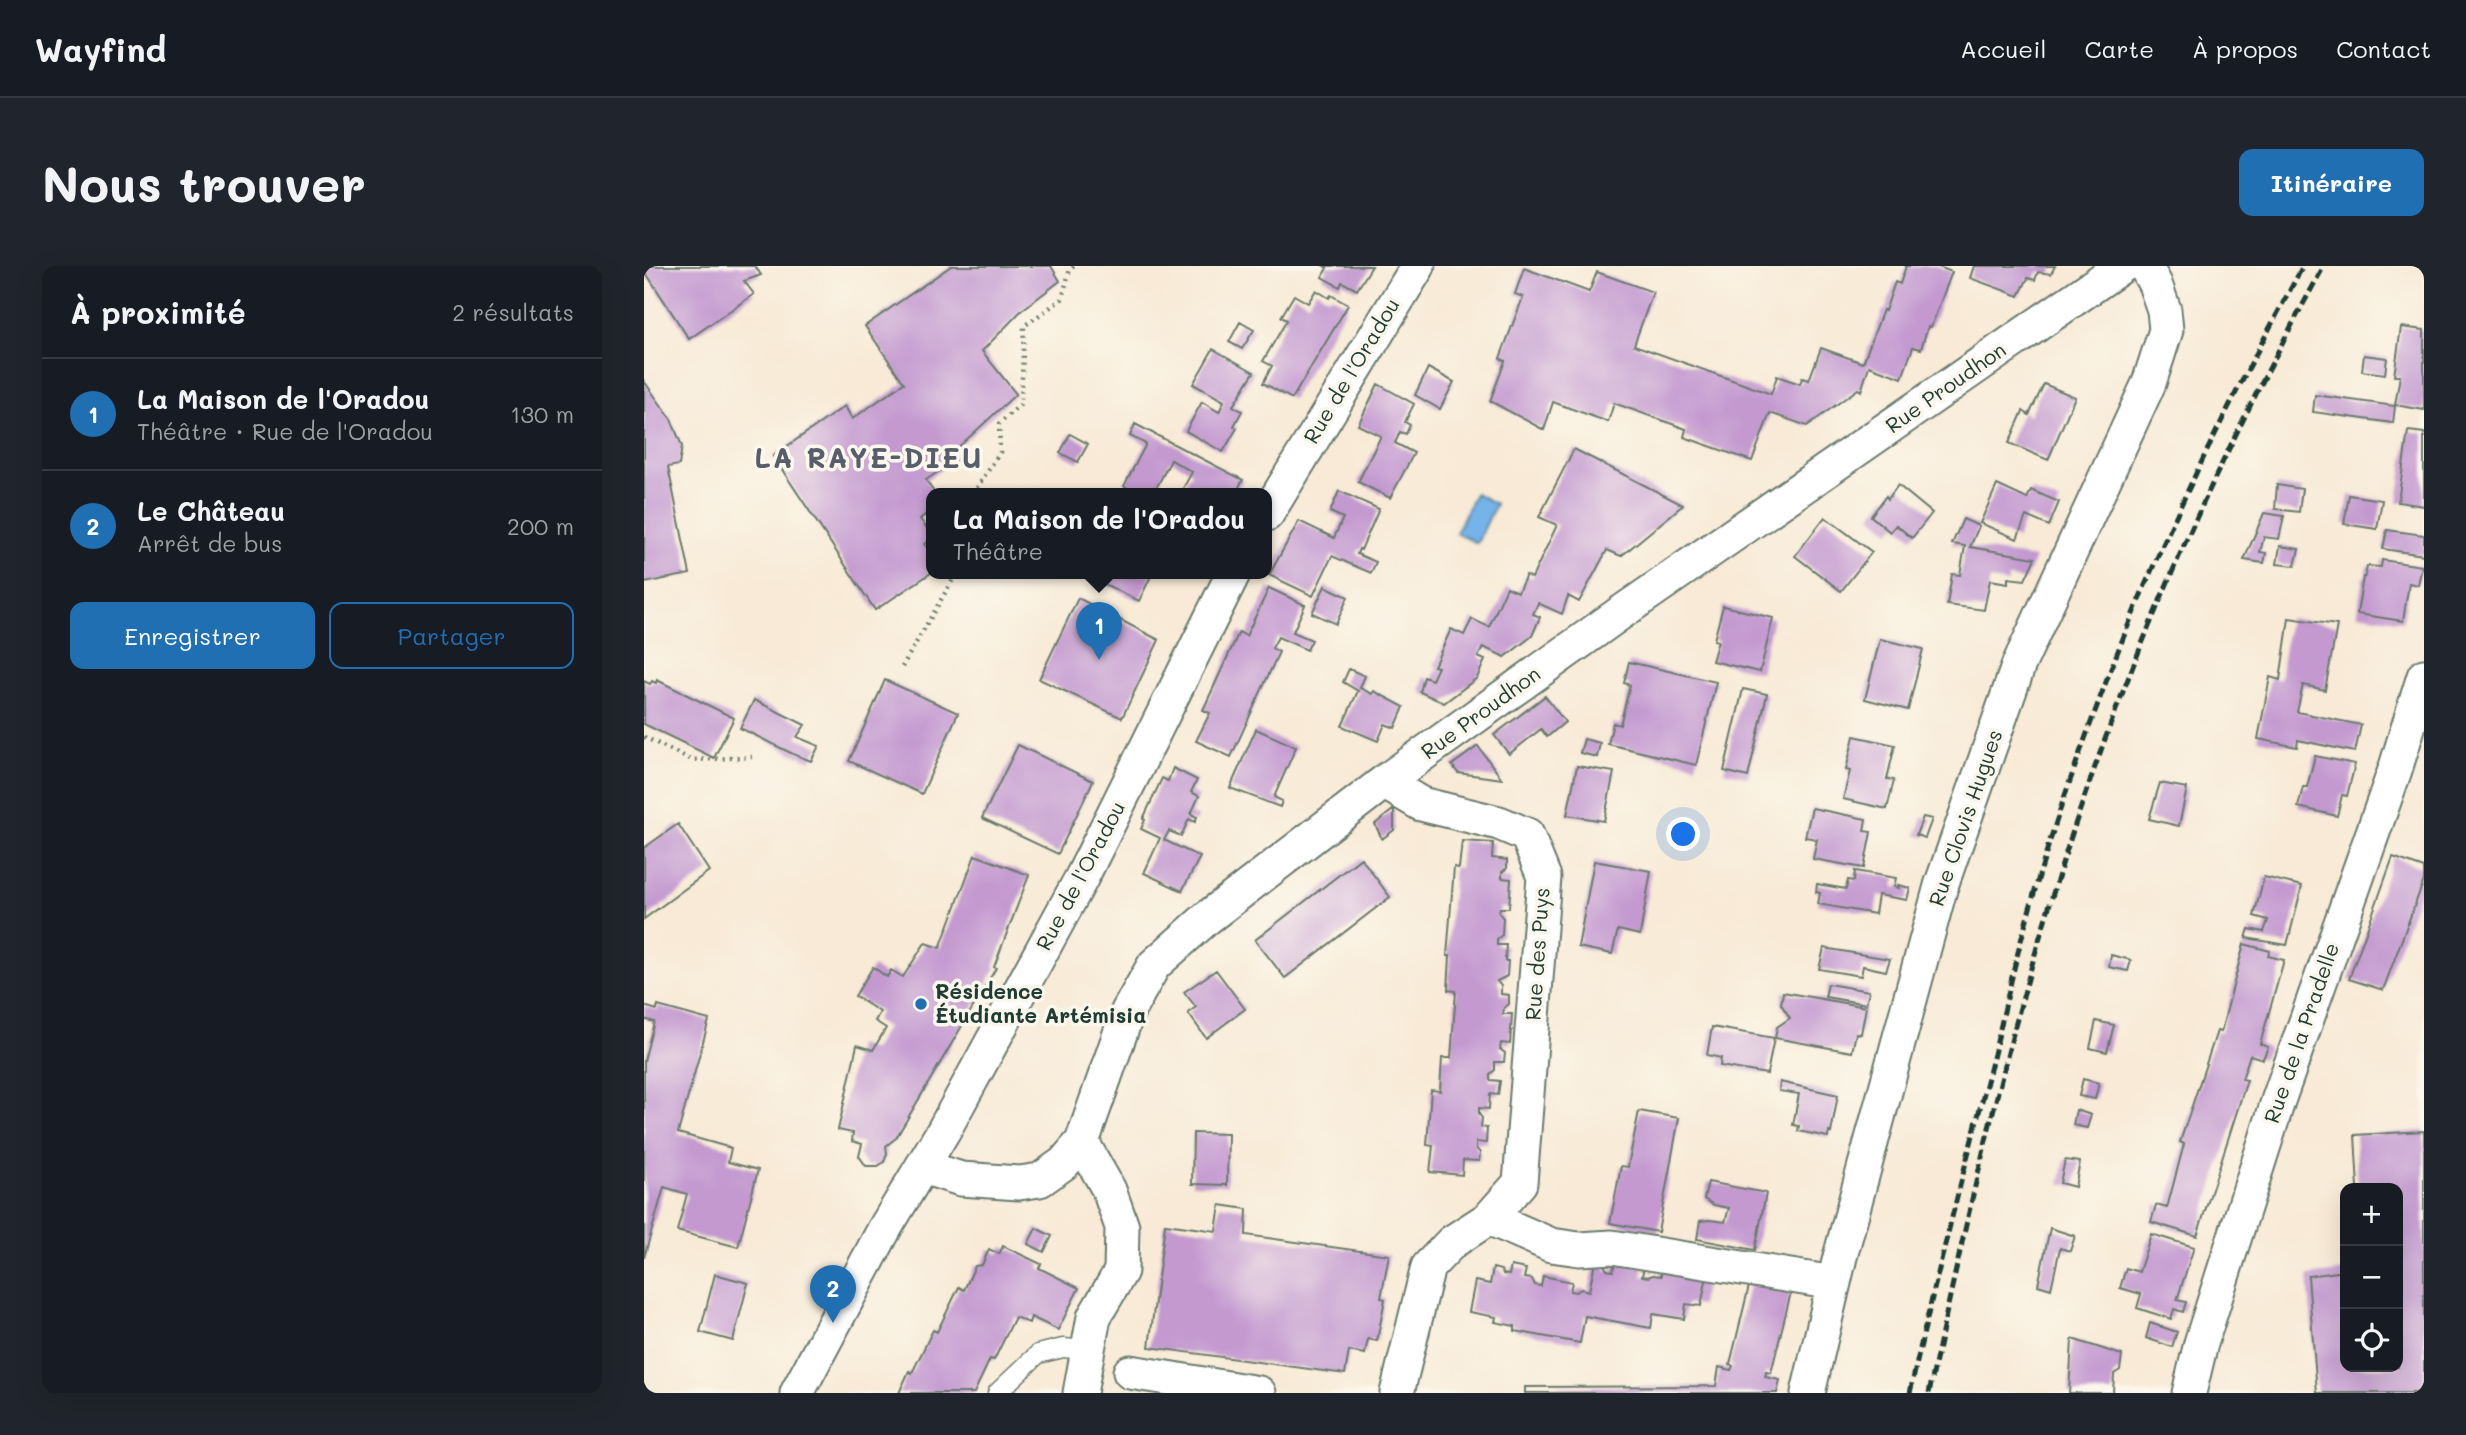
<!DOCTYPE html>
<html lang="fr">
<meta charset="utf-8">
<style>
body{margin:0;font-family:Mali,sans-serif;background:#20242c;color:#f1f3f6}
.controls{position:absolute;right:21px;bottom:21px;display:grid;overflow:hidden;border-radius:14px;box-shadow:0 7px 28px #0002}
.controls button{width:63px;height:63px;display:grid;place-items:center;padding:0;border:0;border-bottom:2px solid #363941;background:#171b24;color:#f1f3f6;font:35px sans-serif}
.you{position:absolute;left:1040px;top:569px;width:24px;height:24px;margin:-18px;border:5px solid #fff;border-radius:50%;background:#1a73e8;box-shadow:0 0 0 10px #1a73e833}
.badge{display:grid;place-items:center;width:46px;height:46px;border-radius:50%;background:#1f6fb2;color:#fff;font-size:23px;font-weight:700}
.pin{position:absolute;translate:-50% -58px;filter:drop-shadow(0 2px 4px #0008)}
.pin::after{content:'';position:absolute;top:37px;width:24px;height:21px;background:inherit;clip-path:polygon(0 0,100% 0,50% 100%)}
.popup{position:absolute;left:282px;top:222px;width:346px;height:91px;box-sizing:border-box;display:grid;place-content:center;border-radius:14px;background:#171b24;filter:drop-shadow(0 2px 5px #0005);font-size:23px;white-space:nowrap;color:#9ea1a6}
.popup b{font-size:26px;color:#f1f3f6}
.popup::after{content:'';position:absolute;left:50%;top:100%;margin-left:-14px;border:14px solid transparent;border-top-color:#171b24}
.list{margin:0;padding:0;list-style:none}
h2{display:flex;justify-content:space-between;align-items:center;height:91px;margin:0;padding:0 28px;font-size:30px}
h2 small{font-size:23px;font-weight:400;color:#9ea1a6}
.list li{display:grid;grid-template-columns:46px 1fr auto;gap:21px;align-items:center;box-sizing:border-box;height:112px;padding:0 28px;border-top:2px solid #363941}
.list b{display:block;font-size:26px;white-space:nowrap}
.list p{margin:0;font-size:23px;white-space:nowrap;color:#9ea1a6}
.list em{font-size:23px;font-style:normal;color:#9ea1a6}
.actions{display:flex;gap:14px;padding:21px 28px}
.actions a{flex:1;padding:16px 0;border:2px solid #1f6fb2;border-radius:14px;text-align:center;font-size:24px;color:#1f6fb2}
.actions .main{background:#1f6fb2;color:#fff}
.icon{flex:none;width:38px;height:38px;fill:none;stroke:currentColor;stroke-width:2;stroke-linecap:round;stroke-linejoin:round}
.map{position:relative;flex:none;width:1780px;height:1127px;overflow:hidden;border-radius:14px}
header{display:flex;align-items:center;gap:42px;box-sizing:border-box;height:98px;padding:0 35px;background:#171b24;border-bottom:2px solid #363941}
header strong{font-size:33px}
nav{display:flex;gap:38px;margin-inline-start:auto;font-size:24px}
.intro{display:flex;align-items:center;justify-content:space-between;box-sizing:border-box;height:168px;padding:0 42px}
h1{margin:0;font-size:49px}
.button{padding:18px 32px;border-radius:14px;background:#1f6fb2;color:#fff;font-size:24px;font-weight:700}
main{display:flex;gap:42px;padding:0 42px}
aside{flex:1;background:#171b24;border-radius:14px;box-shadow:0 7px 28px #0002}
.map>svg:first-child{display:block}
.water{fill:#74b3e8;stroke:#4a788e;stroke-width:2}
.building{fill:#c399d0}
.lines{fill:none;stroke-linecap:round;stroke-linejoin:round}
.service-casing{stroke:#6b7a6d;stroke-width:21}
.minor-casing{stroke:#6b7a6d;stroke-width:37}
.path{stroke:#6b7a6d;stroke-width:4.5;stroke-dasharray:2 5;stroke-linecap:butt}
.service{stroke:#fff;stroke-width:18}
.minor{stroke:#fff;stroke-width:33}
.rail{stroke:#1f3d34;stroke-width:5;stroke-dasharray:10 5;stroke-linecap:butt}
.poi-dot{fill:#1f6fb2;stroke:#fbf7ec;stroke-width:2.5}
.labels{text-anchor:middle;stroke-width:7;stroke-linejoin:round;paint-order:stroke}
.street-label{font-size:21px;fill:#1f3d34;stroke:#fbf7ec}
.poi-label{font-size:21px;font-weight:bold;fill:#1f3d34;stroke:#fbf7ec;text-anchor:start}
.district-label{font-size:28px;font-weight:bold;letter-spacing:2px;fill:#585d6b;stroke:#fbf7ec}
</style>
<header>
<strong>Wayfind</strong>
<nav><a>Accueil</a><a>Carte</a><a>À propos</a><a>Contact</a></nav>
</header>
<div class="intro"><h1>Nous trouver</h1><a class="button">Itinéraire</a></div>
<main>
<aside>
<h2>À proximité<small>2 résultats</small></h2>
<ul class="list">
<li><span class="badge">1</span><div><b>La Maison de l'Oradou</b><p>Théâtre · Rue de l'Oradou</p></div><em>130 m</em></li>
<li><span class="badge">2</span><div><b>Le Château</b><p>Arrêt de bus</p></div><em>200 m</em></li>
</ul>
<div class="actions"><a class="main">Enregistrer</a><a>Partager</a></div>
</aside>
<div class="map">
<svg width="1780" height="1127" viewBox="0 0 1780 1127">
<rect width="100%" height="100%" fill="#fbf7ec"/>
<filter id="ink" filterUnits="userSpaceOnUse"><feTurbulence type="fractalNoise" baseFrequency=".0143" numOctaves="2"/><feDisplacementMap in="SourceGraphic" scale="14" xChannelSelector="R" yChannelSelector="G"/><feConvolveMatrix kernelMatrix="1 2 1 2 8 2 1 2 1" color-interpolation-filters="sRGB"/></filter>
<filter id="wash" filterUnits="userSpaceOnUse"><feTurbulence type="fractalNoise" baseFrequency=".00686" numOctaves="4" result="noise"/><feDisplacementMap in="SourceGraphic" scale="28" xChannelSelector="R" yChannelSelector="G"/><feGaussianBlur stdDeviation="1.57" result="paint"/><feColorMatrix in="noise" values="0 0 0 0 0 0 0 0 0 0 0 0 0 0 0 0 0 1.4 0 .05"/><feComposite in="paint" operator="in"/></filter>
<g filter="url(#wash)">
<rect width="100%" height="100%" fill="#f8ead6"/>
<path class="water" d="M831,227l21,11 -19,39 -21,-10z"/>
<g id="blocks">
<path class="building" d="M0,0h111l6,9 -17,6 10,13 -65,45 -45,-69z
M307,0h100l9,15 -38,29 -40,41 34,43 -64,59 5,6 -31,21 9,14h-4v16l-11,9 11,15v5l-7,5 7,9v20l-56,37 -102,-154 72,-50 7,13 52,-36 -39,-57z
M680,0h48l-15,24 -15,-8 -2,5 -18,-10 5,-9z
M1262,0h30l16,6 -21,55 -3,-1 -7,23 -8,-2 -11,31 -33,-12 -8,25 -3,-2 -51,37 -37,-13 -18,48 -68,-24 2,-8 -72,-26 -6,19 -55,-20 -9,28 -54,-29 15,-40 -5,-3 23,-61 -8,-3 9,-26 65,24 8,-20 56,20 -19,53 137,49 6,-18 23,8 2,-6 7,2 12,-32 42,15 20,-53 2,1 10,-29 5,2z
M1330,0h81l-4,8 -13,-2 -3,8 -7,-2 -9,18 -49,-18z
M672,24l13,8 2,-3 17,10 -56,94 -29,-16 9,-17 -9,-5 24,-41 -6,-3 13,-22 14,8z
M596,56l14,8 -12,19 -13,-7z
M1757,61l23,3v80l-29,-5 5,-29h-6z
M569,83l41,23 -21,34 9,5 -8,15 3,2 -14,24 -37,-21 16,-29 17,10 5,-11 -31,-17z
M1720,89l23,3 -2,16 -23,-3z
M784,102l26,14 -14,27 -25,-14z
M0,115l27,38 11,27 -3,19 -11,2 22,107 -46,9z
M734,118l36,20 -9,18 5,3 -4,9 -6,-2 -5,11 19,10 -24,45 -32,-16 23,-46 -23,-11z
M1400,118l31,13 -27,63 -39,-17 14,-32 6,4z
M1671,129l80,11 -2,17 -80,-11z
M491,158l108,56 -8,14h-55l12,-22 -21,-12 -18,34h-15l-14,-8 22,-42 -16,-8z
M1764,165l16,2v73l-26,-4z
M426,168l18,10 -10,18 -18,-9z
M930,183l109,56 -62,51 -14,-6 -28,52 -11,-6 -6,18 -24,-11 -5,11 7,3 -8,19 -27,21 -22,-10 -5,10 7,3 -8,18 -33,25 -24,-11 4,-15 8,3 6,-13 -4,-1 17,-37 13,6 8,-16 17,8 18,-40 11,5 8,-17 6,3 25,-53 -18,-8z
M1254,219l34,28 -20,25 -16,-13 -6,7 -19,-16 15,-20 2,3z
M1353,219l30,14 4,-9 28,12 -10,24 -23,-10 -9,23 -37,-16z
M1633,219l25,4 -3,23 -24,-3z
M695,225l40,18 -18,41 -2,-1 -2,5 19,8 -5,11 -39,-17 -19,40 -44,-21 30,-54 35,17 9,-20 -13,-6z
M1705,229l33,5 -5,29 -33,-5z
M1620,247l20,3 -5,23 -15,-2 -4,15 6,1 -2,10 -20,-3z
M1181,251l47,35 -31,39 -46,-35z
M1319,253l16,7 -9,21 65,11 -10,22 -17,-2v5l-18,-3 -6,30 -37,-5 5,-31 8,1 5,-29 -13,-2z
M1743,264l37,5v20l-41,-6z
M1636,280l19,3 -4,17 -18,-2z
M1738,294l40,6 -4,19 -9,-2 -6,38 -46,-7 6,-37h2l2,-11 14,1z
M450,308h58l-13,27 -47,-23z
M681,320l23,11 -12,27 -24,-11z
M625,322l36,17 -12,27 19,8 -5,10 -29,-13 -6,11 7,4 -48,105 -35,-16 14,-28 -7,-3 36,-78 7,4z
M434,332l81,42 -37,78 -83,-39z
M1079,340l50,12 -13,54 -48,-11 6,-20 -4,-1z
M1645,352l48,7 -12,65 -22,-5 -6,27 64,13 -6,27 -57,-12 -1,7 -39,-8 12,-62 10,3z
M1236,373l43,10 -15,61 -43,-11z
M985,396l87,20 -20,83 -88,-21 5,-21 7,2 10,-40 -6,-2z
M705,403l16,7 -5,12 12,6 2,-3 30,16 -9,21 -10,-4 -7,17 -36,-15 16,-35 -15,-9z
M13,414l77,38 -20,40 -70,-34v-43l6,3 2,-3 4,2z
M241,414l73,33 -36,81 -73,-33z
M1099,423l24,5 -19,83 -24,-6z
M901,430l20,26 -18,15 -6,-8 -32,25 -15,-19z
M110,434l51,25 -8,12 22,9 -8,15 -18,-7 -53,-26z
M612,463l40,18 -22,50 8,4 -2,6 -50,-19z
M1210,470l41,9 -8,34 7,1 -7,29 -44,-10 7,-28 -4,-1z
M940,473l16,4 -3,14 -17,-4z
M374,479l75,36 -35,73 -76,-36z
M834,480l2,3 22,30 -44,-6 -6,-8z
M1671,490l40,8 -8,32 -5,-1 -5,21 -39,-9 5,-20h4z
M933,500l37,6 -10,49 -37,-6z
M529,502l24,12 -6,12 8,4 -8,18 6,3 -2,5 -6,-3 -8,17 -12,-5 -5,9 36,17 -18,34 -38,-18 16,-35 -19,-9 4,-9 -2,-1 19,-41 6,3z
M1516,517l27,5 -8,38 -30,-7z
M1168,542l54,11 -2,12 7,1 -7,36 -51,-9 4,-20 -12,-2z
M750,543v21l-12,9 -7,-15z
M1279,551l9,2 -7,19 -9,-3z
M34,558l31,47 -65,48v-71z
M818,575l31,2 -1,15 15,2v8l-5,4v6l9,1 -2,29h-9l-1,5 4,5 -1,17 -5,4v6h9l-1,16h3l-1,15 -10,5 4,5v8l8,1v9l-5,4 -1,6h9l-2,30 -9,-1 -1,6 5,4 -1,9h-9v8l-5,4v6l10,1 -2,14 -8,-1 -1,15 -10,-1v6l3,4 -1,9 6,1 -1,15 -10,-1v6l4,5 -1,8 -16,-1 -1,15 -32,-3 3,-26 -6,-1 4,-55 9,1 2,-33h9l5,-67 -8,-1 2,-34h-3l7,-89 5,1z
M331,589l54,20 -35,92 2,1 -100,170 -10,8 1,8 -3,8 -6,4h-12l-7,-10 3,-12 -10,-3 1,-8 -15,-3 19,-85 16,5 13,-22 -11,-7 5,-9 -25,-16 18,-29 14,10 4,-7 12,7 22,-34 15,5z
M1749,591l31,11v12l-41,110 -34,-11z
M717,592l29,39 -105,81 -30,-38z
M950,595l57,10 -11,64 -22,-5 -6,24 -34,-7z
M1211,605l41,7 -2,9 5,1 -1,-3 12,3 -3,12 -29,-5 -3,19 -57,-10 2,-11 -4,-1 1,-8 29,5 2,-9 6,1z
M1620,611l38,9 -15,59 -41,-7 3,-9 15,3 4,-12 -14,-4z
M1600,678l26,7 -2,5 16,4 -24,84 8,3 -5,12 -13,-4 -8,24 5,1 -50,156 -46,-14 5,-17 11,3 17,-64 -4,-2 37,-111 4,1z
M1180,682l41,7 25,4 -4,12 -23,-5 -2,10 -42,-7z
M1467,689l20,5 -3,11 -19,-4z
M572,704l29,39 -39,29 -18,-25 8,-6 -12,-15z
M1184,718l41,7 -3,13 -41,-7z
M1139,726l83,15 -5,27 -5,-1 -4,19 -77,-14 2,-11 13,-9 -9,-14z
M0,740l13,4 1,-4 51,14 -31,113 53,15 -3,14 30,8 -20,77 -61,-16 10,-37 -23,-7 -20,71v-197l10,-39 -10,-3z
M1452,755l18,4 -7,27 -17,-4z
M1068,761l62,11 -7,36 -47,-8 1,-8 -14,-3z
M1439,813l16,4 -4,16 -16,-3z
M1136,816l58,13 -7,38 -2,-1 -1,5 -30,-6 1,-5 -6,-1 6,-31 -20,-3z
M1432,844l15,5 -4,13 -14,-3z
M995,845l40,7 -21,114 -48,-9 11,-57 7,1z
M1780,865v262h-107l-9,-117 37,-5v96h53v-179h-40l-3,-53z
M549,867l35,1 -1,51 -35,-1z
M1421,894l15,2 -5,25 -15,-4z
M1064,916l58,11 -11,57 -58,-11 3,-18 10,-1 15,2 4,-14 -15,-3 -10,-6z
M576,939l27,4 -1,26 143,20 -8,43 4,1 -8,42 -9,-2 -3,15 -16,-3 -4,23 -196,-27 16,-123 51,7z
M392,962l16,8 -8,16 -16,-8z
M1406,962l25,8 -5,15 -10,-3 -9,41 -13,-4z
M1507,968l43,13 -17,53 9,2 -3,10 -9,-3 -3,10 -34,-11 4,-14 -21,-6 6,-20 13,4z
M359,980l38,18 -2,4 40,20 -21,42 -27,-13 -2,6 -14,-6 -21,43 -4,-1 -16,34h-75l10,-22 3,2 21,-43 4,2 22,-45 5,3 11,-24 7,-1 7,-16 10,5z
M971,996l29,5 -2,9 6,1 5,-2 8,1v-5l29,6 1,-4 16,3 -6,30 -15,-2 -2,15 -31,-5 -2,14 -66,-12 -5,27 -65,-12v-5l-20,-4 1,-5 -27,-5 6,-31 15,3 3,-16 8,2 2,4 6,1 2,-9 15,3 -2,9 8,1 3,6 6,1 2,-10 29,6 -2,9 6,1 5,-3 8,2 6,-28 9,2 3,5 6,1z
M71,1008l33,9 -15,58 -33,-9z
M1106,1016l41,10 -20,81 -5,-1 -1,5 15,3 -3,13h-252v-6l191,-1 3,-19 12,3 2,-4 -3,-2z
M1506,1057l27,9 -5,15 -26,-9z
M1428,1073l50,16 -2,15 -6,4 -1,19h-44z"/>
</g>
</g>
<g filter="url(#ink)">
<use href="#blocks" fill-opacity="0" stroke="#6b7a6d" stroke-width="2"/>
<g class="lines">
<g class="service-casing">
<path id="service" d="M353,1127l41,-39 25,-6 25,2"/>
</g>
<g class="minor-casing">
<path id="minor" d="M623,248l151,-248
M740,516l37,22 78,19 28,12 17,42 -24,306 -31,35 -37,24 -24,25 -31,126
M279,901l38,12 58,4 21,-3 24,-17 18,-21 46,-131 26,-46 53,-47 177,-136 235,-168 503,-348
M845,952l62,27 28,4 33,-2 222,36
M486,1106l129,21
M153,1127l88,-165 59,-98 138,-253 151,-303
M436,1127l14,-76 27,-46 1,-44 -13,-37 -27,-48
M1164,1127l32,-136 101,-371 78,-222 130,-281 17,-53 -2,-20 -9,-26 -10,-18
M1545,1127l12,-50 78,-245 116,-328 29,-94"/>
</g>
<path class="path" d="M329,228l27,-42 -1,-28 22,-20 3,-78 38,-27 8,-30 4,-3
M258,401l54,-93
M0,471l48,23 60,-3
M0,1124l11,3"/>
<use href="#service" class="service"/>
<use href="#minor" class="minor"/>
<path class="rail" d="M1266,1127c25,-114 55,-226 84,-339 11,-45 20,-90 33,-135 22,-83 52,-165 82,-245 54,-141 122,-276 194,-408
M1285,1127c42,-196 88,-399 153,-589 64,-187 146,-365 242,-538"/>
</g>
</g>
<circle class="poi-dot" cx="277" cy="738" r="7"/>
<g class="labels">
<g class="street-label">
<text transform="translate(708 105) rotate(-59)" y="7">Rue de l'Oradou</text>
<text transform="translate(1302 122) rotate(-35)" y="7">Rue Proudhon</text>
<text transform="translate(837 447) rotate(-36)" y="7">Rue Proudhon</text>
<text transform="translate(1322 552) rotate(-71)" y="7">Rue Clovis Hugues</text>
<text transform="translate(437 610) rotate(-62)" y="7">Rue de l'Oradou</text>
<text transform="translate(894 688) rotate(-86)" y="7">Rue des Puys</text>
<text transform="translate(1658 767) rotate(-71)" y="7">Rue de la Pradelle</text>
</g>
<g class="poi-label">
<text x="291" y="733">Résidence<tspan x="291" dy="24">Étudiante Artémisia</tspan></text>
</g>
<g class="district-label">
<text x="225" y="202">LA RAYE-DIEU</text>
</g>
</g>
</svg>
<div class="controls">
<button>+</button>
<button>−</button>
<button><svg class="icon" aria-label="locate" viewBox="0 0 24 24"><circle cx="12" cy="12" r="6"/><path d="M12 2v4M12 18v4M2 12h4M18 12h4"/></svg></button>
</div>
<div class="you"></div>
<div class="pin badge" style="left:455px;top:394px">1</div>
<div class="popup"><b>La Maison de l'Oradou</b>Théâtre</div>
<div class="pin badge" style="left:189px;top:1057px">2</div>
</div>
</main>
